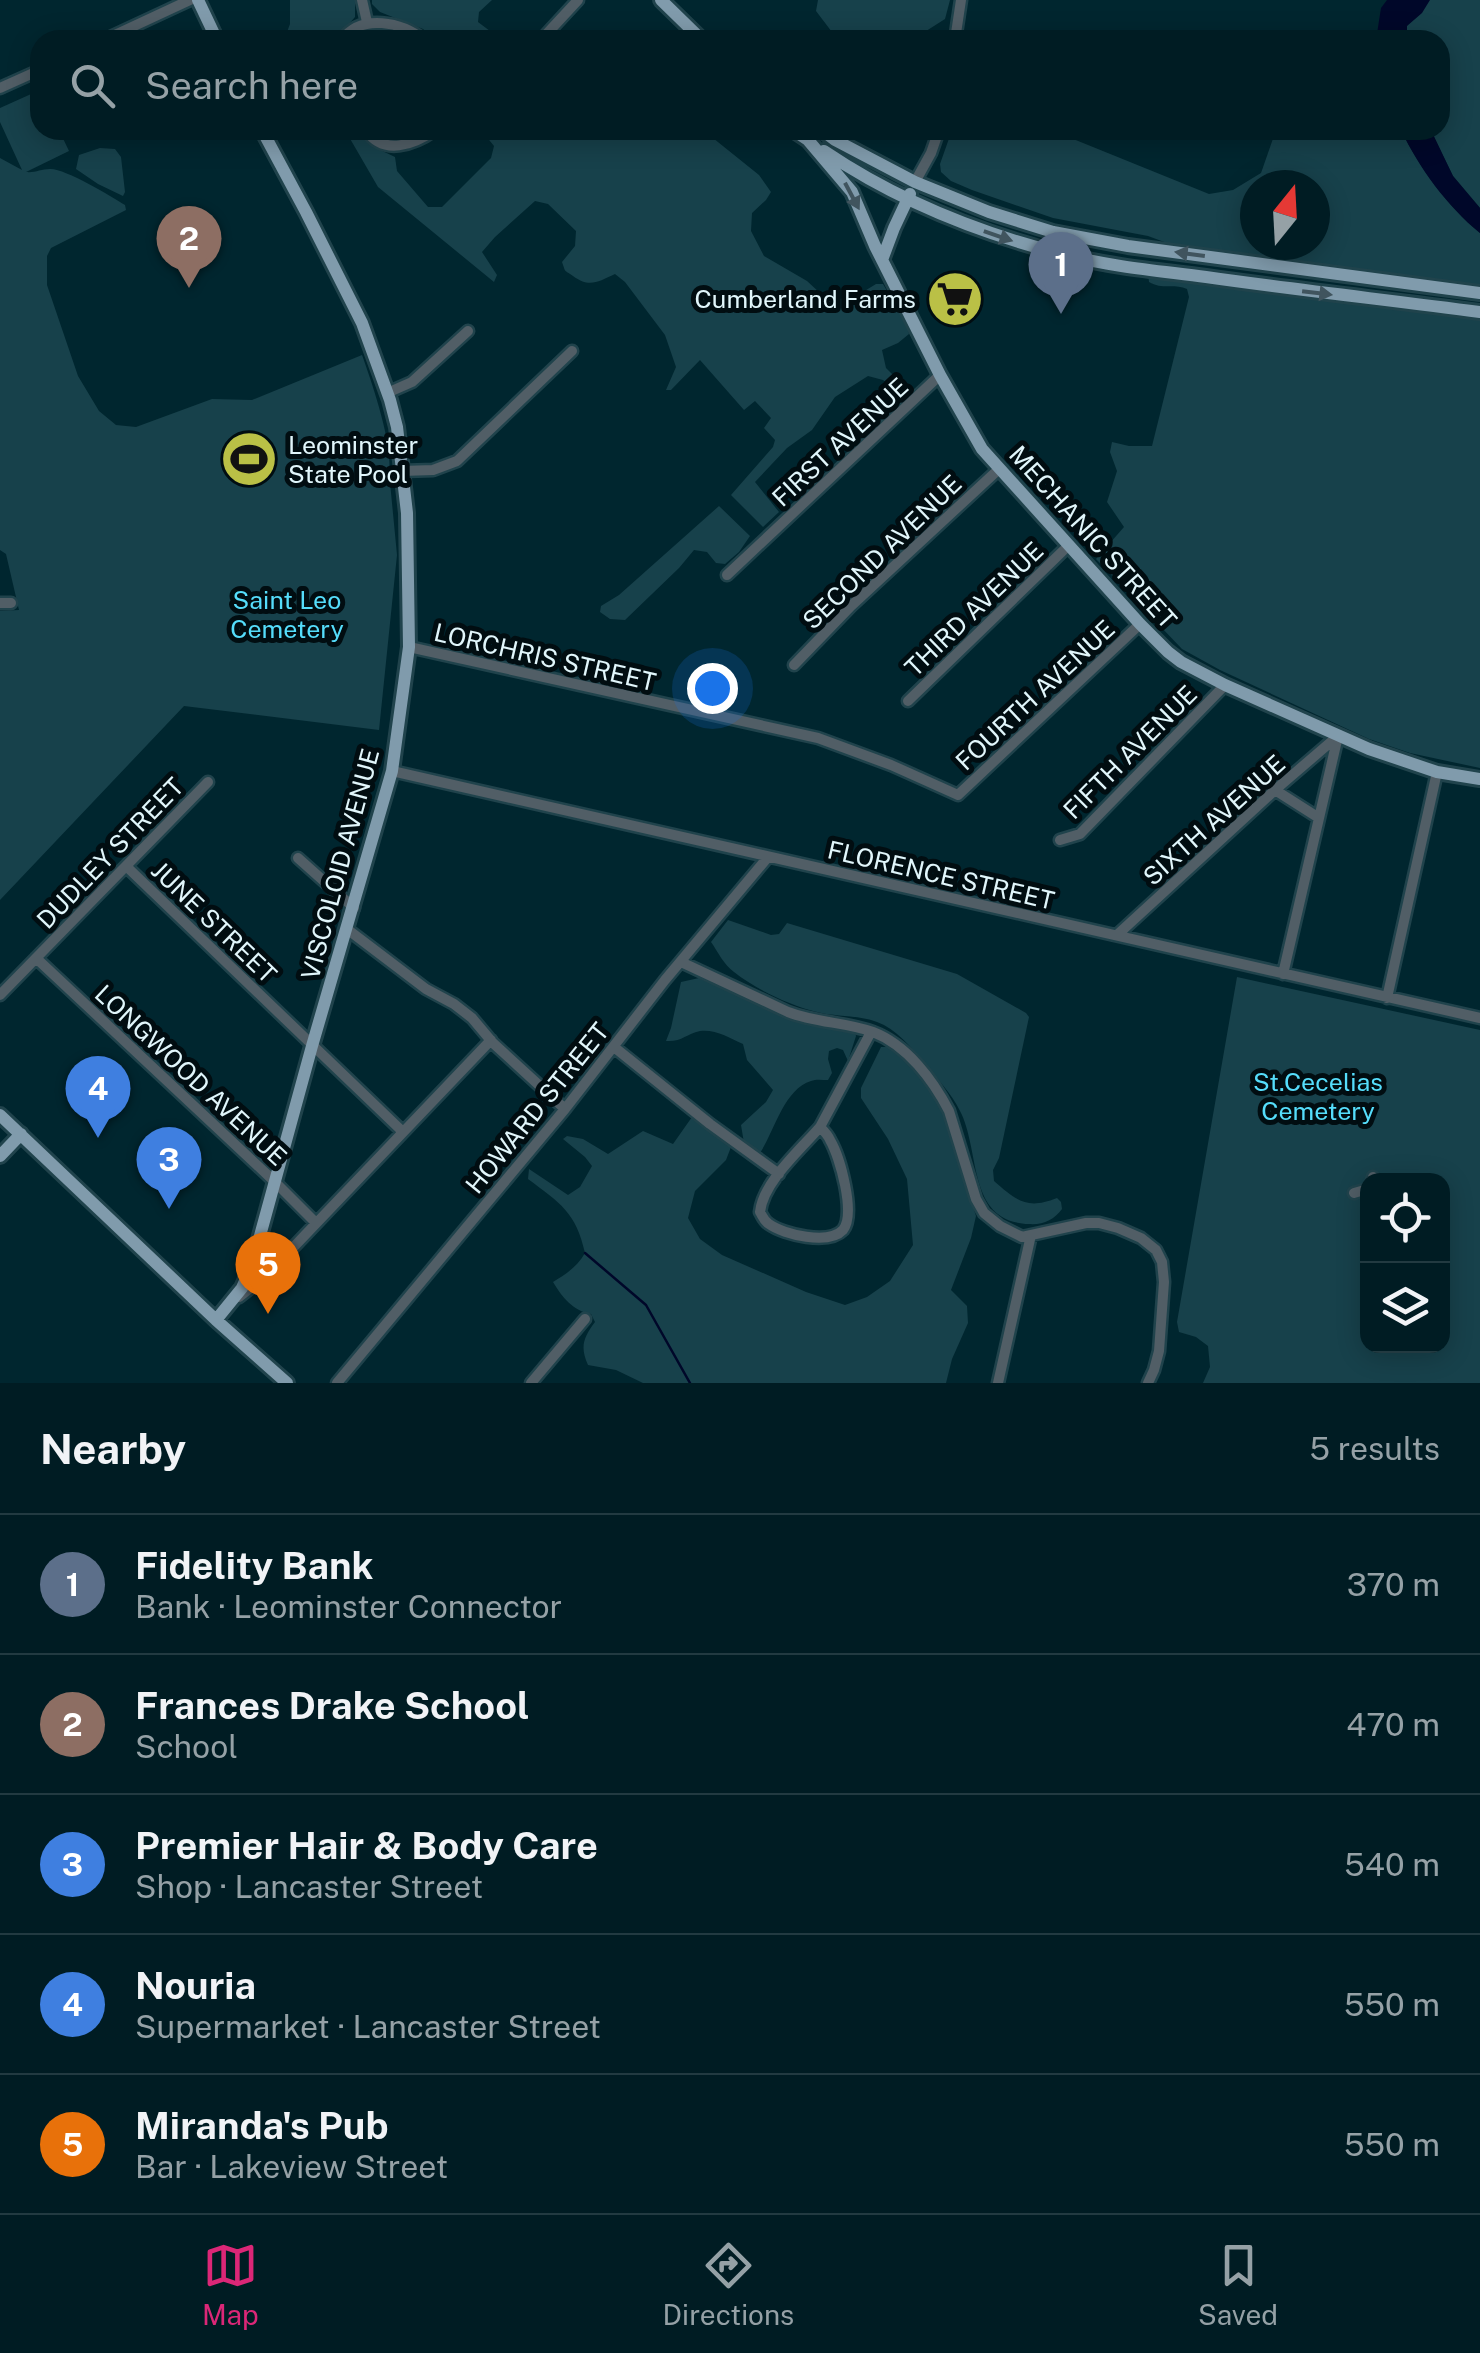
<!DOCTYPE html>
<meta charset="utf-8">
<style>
body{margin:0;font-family:"Public Sans",sans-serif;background:#0e2930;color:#f1f3f6}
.controls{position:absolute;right:30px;bottom:30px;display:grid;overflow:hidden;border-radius:20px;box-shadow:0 5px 25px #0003}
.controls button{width:90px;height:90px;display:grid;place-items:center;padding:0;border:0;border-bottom:2px solid #223a41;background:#001c23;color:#f1f3f6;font:50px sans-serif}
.compass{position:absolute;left:1240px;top:170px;width:90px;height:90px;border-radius:50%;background:#001c23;box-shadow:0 5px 25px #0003;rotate:18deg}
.you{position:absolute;left:712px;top:688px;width:35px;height:35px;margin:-25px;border:8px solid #fff;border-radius:50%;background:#1a73e8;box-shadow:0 0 0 15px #1a73e833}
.badge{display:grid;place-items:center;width:65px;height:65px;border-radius:50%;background:#db2777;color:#fff;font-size:32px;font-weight:700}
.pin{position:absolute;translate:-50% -82px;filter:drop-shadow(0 2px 5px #0008)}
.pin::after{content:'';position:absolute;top:52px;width:35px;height:30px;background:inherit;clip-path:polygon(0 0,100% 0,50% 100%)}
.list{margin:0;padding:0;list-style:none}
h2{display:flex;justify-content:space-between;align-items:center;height:130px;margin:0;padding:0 40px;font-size:42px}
h2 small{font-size:32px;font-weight:400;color:#95a1a6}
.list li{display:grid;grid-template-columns:65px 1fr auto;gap:30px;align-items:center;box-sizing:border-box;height:140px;padding:0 40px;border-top:2px solid #223a41}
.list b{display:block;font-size:38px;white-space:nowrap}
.list p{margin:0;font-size:32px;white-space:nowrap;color:#95a1a6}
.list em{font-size:32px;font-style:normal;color:#95a1a6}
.icon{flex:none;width:55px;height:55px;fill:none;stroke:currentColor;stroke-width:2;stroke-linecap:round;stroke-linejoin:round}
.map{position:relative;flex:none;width:1480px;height:1383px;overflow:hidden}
.search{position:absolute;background:#001c23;box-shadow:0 5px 25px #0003;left:30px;right:30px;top:30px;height:110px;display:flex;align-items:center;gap:25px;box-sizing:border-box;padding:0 35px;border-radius:30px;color:#95a1a6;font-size:38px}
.sheet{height:830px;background:#001c23}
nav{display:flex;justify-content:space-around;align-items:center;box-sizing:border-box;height:140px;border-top:2px solid #223a41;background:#001c23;font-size:28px;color:#95a1a6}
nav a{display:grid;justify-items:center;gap:5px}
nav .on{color:#db2777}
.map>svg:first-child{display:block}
.green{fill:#17414b;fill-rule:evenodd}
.water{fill:#000729}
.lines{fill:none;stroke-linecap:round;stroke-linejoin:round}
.stream{stroke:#000729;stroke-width:2.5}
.minor-casing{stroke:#20434c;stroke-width:15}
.major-casing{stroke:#20434c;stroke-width:18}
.minor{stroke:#515e66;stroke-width:10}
.major{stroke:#809bac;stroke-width:12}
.oneway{fill:#40545e}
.labels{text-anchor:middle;stroke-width:10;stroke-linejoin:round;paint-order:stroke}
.poi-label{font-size:25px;fill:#e1f6fb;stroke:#010d11;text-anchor:end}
.street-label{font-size:25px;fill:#e1f6fb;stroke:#010d11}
.park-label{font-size:25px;fill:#55ddfb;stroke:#010d11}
</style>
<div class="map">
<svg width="1480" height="1383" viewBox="0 0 1480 1383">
<rect width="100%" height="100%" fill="#00262f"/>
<path class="green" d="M290,0h65v17l-20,23h-51l6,-16z
M372,0h120l-13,12 -1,10 24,18h-65l-14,-11 -43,-17 -8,-8z
M818,0h132l-5,19 -33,21h-74l-22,-29z
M1397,0h83v208l-27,-32 -23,-46h10v-90h-37z
M40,90v40h19l10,21 -43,21c9,1 15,-3 24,-3 14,-1 61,27 75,36l1,5 -75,38 -4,8v29l31,91 21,35 17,14 20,2 76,-28 40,1 110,-45c10,28 31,89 27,117l8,83 -18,175 -195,-24 -184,194v-289l19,-1 -13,-56 -6,-4v-392l22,12 -22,-48v-14z
M345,130h19l12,18 19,9 2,14 31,36h14l49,-49 3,-12 -13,-16h222l56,45 12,17 -5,8 -14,13 -1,18 13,25 43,25 13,12 19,6 19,-4 18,-11h7l25,43 1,7 -11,9 -16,7 4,18 17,17 -2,8 -18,-13 -15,-4 -33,21 -23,33 -25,18 -32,34 24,30 -16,15 -32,-32 42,-48 2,-7 -11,-12 7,-10 -16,-17 -11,9 -44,-50 -29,30h-5l10,-23 -11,-32 -40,-53 -10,-8c-17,8 -26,14 -42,2 -10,-7 -7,-3 -11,-14l13,-16 1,-15 -28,-27 -13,-3 -40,36 -13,15 15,23 -3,7 -116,-95z
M952,130h99l158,64 24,-4 28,-17 15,-43h125c19,38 46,76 79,103v53l-313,-43 -19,-7 -95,-18 -81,-28 -21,-9 -10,-9 -1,-8zM1255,185h60v60h-60z
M100,148l15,1 6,8 4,35 -2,4 -25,-12 -22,-15 3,-14z
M1148,273l332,44v451l-70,-15 -41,-14 -149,-69 -38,-21 -86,-90 28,-32 -17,-25 10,-31 -7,-19 2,-10 17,4h23l37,-149 -2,-8c-13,-6 -25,1 -38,-7z
M719,506l31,30 -11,16 -14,12 -9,-1 -9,-11 -13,-2 -15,18 -54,52 -15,-1 -10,-7 1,-6 18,-11z
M728,920l43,15 8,-1 8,-11 170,51 69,39 3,4 -30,141 -6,12 1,11c23,20 33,29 63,17l4,4 1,7c-8,11 -19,16 -33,15 -63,-2 -48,-73 -69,-113 -9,-18 -24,-34 -37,-49 -12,-15 -27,-33 -46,-40 -18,-7 -41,-5 -60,-10 -28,-7 -60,-22 -83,-40 -10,-7 -16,-20 -23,-30z
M1237,977l243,53v353h-277l7,-16 -2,-21 -12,-9 -17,-5 -2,-10zM1368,1180h74v166h-74z
M699,978l93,42 63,12 1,4 -8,25 -5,-11 -6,-2 -8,3 -1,8 4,14 -4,7c-6,0 -12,-1 -17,1 -27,8 -37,51 -51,72l-16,-10 -3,-18 25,-23 7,-12 -26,-30 -4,-16c-13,-6 -28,-15 -43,-13 -14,3 -18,11 -34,10l5,-13 10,-46z
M881,1047h8l9,5 33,36 11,20 34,108 -5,22 -20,52 16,16 1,17 -16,36 -6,24h-303l-27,-13 -28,-5c-8,-18 -5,-27 7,-43l-4,-8c-18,-3 -29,-17 -38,-32 13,-8 24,-15 32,-29 -9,-41 -25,-50 -57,-74l1,-10 39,26 12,-8 12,-21 -7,-9 -22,-18 4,-3 16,3 25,15 35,-23 30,13 19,-27 39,30 -5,13 -31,31 -7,27 12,21 22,16 84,37 39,13 22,-8 23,-16 23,-36 -6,-66 -19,-40 -27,-41v-10z"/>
<path class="water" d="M1387,0h43l-8,13 -15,13v14h-31l5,-32z
M1401,130h30l22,46 27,32v25c-33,-27 -61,-65 -79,-103z"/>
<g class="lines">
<path class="stream" d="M585,1253l61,52 44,78"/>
<g class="minor-casing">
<path id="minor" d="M362,0l5,22
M104,40l86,-40
M342,40c19,-27 60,-18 82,0
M541,40l37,-40
M955,40l6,-40
M0,88l40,-18
M366,130c17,26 48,15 69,0
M915,182l16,-29 8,-23
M387,393l25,-11 56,-51
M402,471l31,-1 24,-9 115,-110
M727,575l213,-200
M0,603h11
M409,647l409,91 73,27 67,30 182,-171
M794,665l57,-59 148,-137
M908,701l161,-156
M392,771l1088,247
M1275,790l44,28
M1060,840l20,-6 145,-149
M298,858l56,50
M127,867l275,264
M347,929l79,60 28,15 18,14 21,25 72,66
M1117,935l158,-145 64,-55
M36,958l238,223 42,42
M681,962l107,50c28,11 58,10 85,20 34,13 60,48 76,79l27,88 8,14 16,13 22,11 64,-14h13l19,5 23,10 15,12 6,12 2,20 -5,69 -5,19 -6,13
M1283,974l55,-238
M0,995l208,-213
M1387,998l50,-226
M614,1047l96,77 69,50
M820,1127c-19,22 -57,55 -60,85 3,5 4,9 9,12 15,11 60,21 74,6 13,-16 -3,-73 -13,-90 -2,-5 -6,-9 -10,-13l51,-95
M1372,1180l1,-3
M1354,1193l14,-4
M239,1297l27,-21 225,-236
M337,1383l228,-274 100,-129 103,-123
M531,1383l54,-64
M998,1383l33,-148"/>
</g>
<g class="major-casing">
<path id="major" d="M198,0l19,40
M661,0l41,40
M793,130l15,10 44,52 23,54 65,129 42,74 158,175 28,28 13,10 44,23 144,64 68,23 43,7
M822,130l13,10 80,42 74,30 64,20 75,14 352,47
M824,151c74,50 160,84 246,105 44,11 91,15 136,21 91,13 183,23 274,35
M882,260l12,-32 16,-34
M0,1115l216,205 71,63
M0,1156l21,-22
M216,1320l26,-32 10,-23 60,-219 80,-275 17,-124 -2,-134 -10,-86 -7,-27 -28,-77 -56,-111 -44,-82"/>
</g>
<use href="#minor" class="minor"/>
<use href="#major" class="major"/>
</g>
<defs><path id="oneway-solid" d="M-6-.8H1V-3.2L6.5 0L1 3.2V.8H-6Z" transform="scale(2.5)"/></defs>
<g class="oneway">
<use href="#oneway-solid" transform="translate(852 196) rotate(62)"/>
<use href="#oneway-solid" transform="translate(998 236) rotate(19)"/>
<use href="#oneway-solid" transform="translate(1190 254) rotate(-172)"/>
<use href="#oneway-solid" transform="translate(1317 293) rotate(7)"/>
</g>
<defs>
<g id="supermarket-disc" transform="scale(2.875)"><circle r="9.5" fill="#bac046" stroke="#010d11"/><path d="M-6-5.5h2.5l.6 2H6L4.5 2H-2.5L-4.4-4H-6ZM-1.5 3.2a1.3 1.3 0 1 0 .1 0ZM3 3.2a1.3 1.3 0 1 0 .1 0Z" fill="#111"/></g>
<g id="stadium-disc" transform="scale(2.875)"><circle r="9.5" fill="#bac046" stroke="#010d11"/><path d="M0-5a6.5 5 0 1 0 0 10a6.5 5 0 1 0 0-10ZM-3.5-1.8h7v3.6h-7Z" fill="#111"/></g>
</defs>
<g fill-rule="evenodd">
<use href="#supermarket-disc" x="955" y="299"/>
<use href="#stadium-disc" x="249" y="459"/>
</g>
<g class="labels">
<g class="poi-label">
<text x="916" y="308">Cumberland Farms</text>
<text x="288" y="454" text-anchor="start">Leominster<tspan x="288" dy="29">State Pool</tspan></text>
</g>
<g class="street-label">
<text transform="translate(840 442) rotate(-43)" y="9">FIRST AVENUE</text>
<text transform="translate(1093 537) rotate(48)" y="9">MECHANIC STREET</text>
<text transform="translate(882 552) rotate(-44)" y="9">SECOND AVENUE</text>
<text transform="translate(974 609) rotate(-44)" y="9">THIRD AVENUE</text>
<text transform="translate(545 657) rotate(13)" y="9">LORCHRIS STREET</text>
<text transform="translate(1035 695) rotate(-43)" y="9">FOURTH AVENUE</text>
<text transform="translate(1130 752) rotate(-45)" y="9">FIFTH AVENUE</text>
<text transform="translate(1214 820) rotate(-42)" y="9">SIXTH AVENUE</text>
<text transform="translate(110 853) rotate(-46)" y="9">DUDLEY STREET</text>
<text transform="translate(340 864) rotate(-75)" y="9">VISCOLOID AVENUE</text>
<text transform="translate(941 875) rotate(13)" y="9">FLORENCE STREET</text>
<text transform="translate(214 922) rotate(44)" y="9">JUNE STREET</text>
<text transform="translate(191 1075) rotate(43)" y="9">LONGWOOD AVENUE</text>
<text transform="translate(537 1108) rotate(-51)" y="9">HOWARD STREET</text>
</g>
<g class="park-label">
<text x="287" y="609">Saint Leo<tspan x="287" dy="29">Cemetery</tspan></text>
<text x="1318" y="1091">St.Cecelias<tspan x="1318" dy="29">Cemetery</tspan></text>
</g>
</g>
</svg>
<div class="controls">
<button><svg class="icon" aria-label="locate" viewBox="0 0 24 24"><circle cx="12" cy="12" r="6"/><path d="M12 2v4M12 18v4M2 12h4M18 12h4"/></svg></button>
<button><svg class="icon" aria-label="layers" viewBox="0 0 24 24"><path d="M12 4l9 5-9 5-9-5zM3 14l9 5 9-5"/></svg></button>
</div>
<svg class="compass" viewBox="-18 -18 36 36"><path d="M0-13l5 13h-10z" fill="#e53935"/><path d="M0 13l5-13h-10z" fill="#95a1a6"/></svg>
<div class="you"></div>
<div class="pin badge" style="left:1061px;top:314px;background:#5c6f8a">1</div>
<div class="pin badge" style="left:189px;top:288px;background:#8d6e63">2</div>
<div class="pin badge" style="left:169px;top:1209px;background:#3f7fe0">3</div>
<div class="pin badge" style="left:98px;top:1138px;background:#3f7fe0">4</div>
<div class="pin badge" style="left:268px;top:1314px;background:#e8710a">5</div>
<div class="search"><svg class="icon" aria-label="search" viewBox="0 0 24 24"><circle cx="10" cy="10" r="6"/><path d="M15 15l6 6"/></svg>Search here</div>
</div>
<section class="sheet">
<h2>Nearby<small>5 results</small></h2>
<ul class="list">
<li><span class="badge" style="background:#5c6f8a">1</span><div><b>Fidelity Bank</b><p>Bank · Leominster Connector</p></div><em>370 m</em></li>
<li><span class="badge" style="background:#8d6e63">2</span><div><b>Frances Drake School</b><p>School</p></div><em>470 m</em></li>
<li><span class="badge" style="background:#3f7fe0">3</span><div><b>Premier Hair &amp; Body Care</b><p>Shop · Lancaster Street</p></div><em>540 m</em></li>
<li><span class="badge" style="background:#3f7fe0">4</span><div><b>Nouria</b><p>Supermarket · Lancaster Street</p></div><em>550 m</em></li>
<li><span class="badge" style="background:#e8710a">5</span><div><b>Miranda's Pub</b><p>Bar · Lakeview Street</p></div><em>550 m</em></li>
</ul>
</section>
<nav>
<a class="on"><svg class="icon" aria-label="map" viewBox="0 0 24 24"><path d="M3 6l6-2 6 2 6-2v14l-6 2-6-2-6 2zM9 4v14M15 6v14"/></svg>Map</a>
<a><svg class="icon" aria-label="directions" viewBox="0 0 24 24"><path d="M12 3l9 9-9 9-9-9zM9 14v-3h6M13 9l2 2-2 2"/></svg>Directions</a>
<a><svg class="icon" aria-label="saved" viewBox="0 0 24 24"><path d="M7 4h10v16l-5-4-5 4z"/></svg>Saved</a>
</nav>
